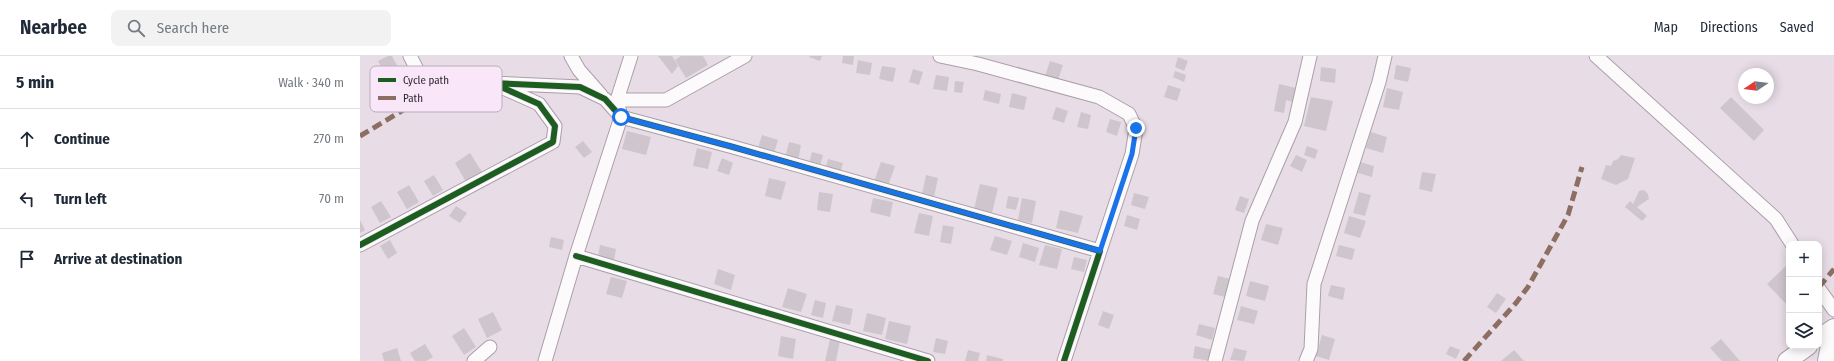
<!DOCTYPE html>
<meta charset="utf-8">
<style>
body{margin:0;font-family:"Fira Sans Condensed",sans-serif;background:#f2f2f3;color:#1f2937}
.controls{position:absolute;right:12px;bottom:12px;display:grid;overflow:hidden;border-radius:8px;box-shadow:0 2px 10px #0003}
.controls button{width:36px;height:36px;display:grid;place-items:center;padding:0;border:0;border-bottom:1px solid #e0e1e3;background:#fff;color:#1f2937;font:20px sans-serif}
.compass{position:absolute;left:1378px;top:12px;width:36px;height:36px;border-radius:50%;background:#fff;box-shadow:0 2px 10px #0003;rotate:257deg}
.stop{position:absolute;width:12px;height:12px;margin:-9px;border:3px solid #1a73e8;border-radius:50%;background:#fff}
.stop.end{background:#1a73e8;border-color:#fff;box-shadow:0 1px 4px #0008}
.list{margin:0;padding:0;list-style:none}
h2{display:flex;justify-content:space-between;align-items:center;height:52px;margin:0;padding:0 16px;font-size:17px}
h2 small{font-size:13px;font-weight:400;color:#747a83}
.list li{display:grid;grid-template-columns:26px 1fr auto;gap:12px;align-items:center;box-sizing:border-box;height:60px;padding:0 16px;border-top:1px solid #e0e1e3}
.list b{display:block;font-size:15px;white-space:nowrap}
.list em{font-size:13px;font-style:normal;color:#747a83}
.icon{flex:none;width:22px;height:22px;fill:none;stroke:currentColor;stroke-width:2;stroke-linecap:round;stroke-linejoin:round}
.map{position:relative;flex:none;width:1474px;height:305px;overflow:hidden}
header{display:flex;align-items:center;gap:24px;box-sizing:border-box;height:56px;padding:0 20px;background:#fff;border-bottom:1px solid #e0e1e3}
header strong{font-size:19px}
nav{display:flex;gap:22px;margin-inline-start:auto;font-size:14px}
.search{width:280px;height:36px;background:#f2f2f3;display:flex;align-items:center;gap:10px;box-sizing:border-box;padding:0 14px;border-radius:8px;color:#747a83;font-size:15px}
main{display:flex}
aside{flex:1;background:#fff}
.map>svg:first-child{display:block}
.building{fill:#cec5cd}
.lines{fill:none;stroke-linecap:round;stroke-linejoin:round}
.street-casing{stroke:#a9a0a8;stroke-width:15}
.secondary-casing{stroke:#a9a0a8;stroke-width:20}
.primary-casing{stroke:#a9a0a8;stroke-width:22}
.street{stroke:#fcfafb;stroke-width:13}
.secondary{stroke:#fcfafb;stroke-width:18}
.primary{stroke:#fcfafb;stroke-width:20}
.quiet{stroke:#8d6e63;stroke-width:5;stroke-dasharray:10 5;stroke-linecap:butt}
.cycleway-casing{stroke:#f9e6f9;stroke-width:8}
.cycleway{stroke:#1b5e20;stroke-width:6}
.route{stroke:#1a73e8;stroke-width:5}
.key{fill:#f9e6f9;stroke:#bcadbc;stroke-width:1}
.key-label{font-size:11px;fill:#2f282f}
</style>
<header>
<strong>Nearbee</strong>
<div class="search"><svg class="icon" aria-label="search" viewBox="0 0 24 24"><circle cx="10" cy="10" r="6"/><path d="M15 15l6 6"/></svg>Search here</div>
<nav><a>Map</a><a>Directions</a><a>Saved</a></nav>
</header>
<main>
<aside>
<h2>5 min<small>Walk · 340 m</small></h2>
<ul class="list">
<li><svg class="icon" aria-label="ahead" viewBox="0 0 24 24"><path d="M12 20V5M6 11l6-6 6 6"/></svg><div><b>Continue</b></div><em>270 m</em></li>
<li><svg class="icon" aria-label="left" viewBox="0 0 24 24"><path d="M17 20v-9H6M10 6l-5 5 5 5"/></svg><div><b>Turn left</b></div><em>70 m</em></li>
<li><svg class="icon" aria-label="arrive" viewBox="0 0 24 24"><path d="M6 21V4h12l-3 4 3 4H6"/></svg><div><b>Arrive at destination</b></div></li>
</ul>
</aside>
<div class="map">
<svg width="1474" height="305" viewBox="0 0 1474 305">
<rect width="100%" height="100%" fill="#e8dde7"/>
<path class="building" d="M28,0h4l8,15 -13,7 -9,-17z
M298,0h14l6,10 -6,8z
M321,0h22l5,9 -22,13 -11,-18z
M450,0h12l-2,5 -11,-4z
M483,0h11l-1,9 -11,-2z
M818,1l10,4 -4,10 -9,-4z
M498,4l14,3 -2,12 -14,-2z
M690,5l13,4 -5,15 -13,-4z
M1036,9l15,3 -3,14 -14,-3z
M522,10l14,2 -3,14 -14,-3z
M961,11l15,2 -1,14 -15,-2z
M553,13l10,3 -4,13 -10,-3z
M815,15l11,4 -2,7 -11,-5z
M576,19l13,2 -2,14 -14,-2z
M595,25l9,1 -2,11 -8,-1z
M919,28l17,4 -3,14 -7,-2 -2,13 -10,-2z
M808,29l13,4 -4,12 -13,-4z
M1027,32l16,4 -4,18 -16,-3z
M625,34l16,4 -2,10 -16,-4z
M652,37l15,4 -3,13 -15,-3z
M951,41l22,4 -7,30 -22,-5z
M1371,41l33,33 -10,11 -34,-33z
M696,51l12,4 -4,12 -12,-4z
M721,56l10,3 -3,14 -11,-2z
M750,63l11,3 -4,14 -11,-4z
M267,75l24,6 -5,18 -24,-6z
M1011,76l16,5 -4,16 -17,-5z
M402,79l16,5 -4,13 -16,-5z
M223,85l9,11 -8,6 -9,-11z
M429,86l12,3 -3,16 -13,-3z
M947,90l11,4 -3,9 -11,-4z
M337,92l15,4 -4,17 -15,-3z
M452,96l11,3 -3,11 -11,-3z
M110,97l12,19 -16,10 -11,-19z
M936,99l11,5 -5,12 -12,-6z
M1261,99l14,3 -7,21 -12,6 -15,-6 5,-14 5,1 2,-5 5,-2z
M362,102l11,5 -4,12 -12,-4z
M468,103l15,4 -3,11 -15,-4z
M521,106l14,4 -7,20 -14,-4z
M1000,106l14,4 -2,11 -14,-4z
M1062,116l14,2 -4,18 -13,-3z
M74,119l9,15 -10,6 -9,-15z
M566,119l12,3 -4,19 -12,-3z
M409,122l17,4 -5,18 -16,-4z
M620,128l18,4 -6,25 -18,-4z
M49,129l10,17 -12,7 -10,-17z
M1284,134l4,4 1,5 -12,8 10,9 -5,5 -17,-14 5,-6 3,3 6,-13z
M459,136l14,2 -3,18 -13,-2z
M999,136l12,3 -6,21 -12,-3z
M774,137l15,4 -4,12 -14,-4z
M648,140l11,2 -3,12 -10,-2z
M880,140l9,3 -5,14 -9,-3z
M513,142l20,4 -3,15 -20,-5z
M662,142l14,3 -4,22 -14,-3z
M21,145l10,16 -11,6 -9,-16z
M96,150l11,7 -7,10 -11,-7z
M700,154l23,6 -5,17 -22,-5z
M559,157l14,3 -4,20 -15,-3z
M767,159l13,4 -3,11 -13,-4z
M989,160l17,5 -6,17 -16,-5z
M0,164l5,10 -5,3z
M906,168l17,4 -5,17 -17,-5z
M583,169l11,2 -3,17 -11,-2z
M635,180l17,5 -5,14 -17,-5z
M191,181l13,3 -2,10 -13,-3z
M30,184l7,13 -9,6 -8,-13z
M663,187l16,5 -4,14 -16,-5z
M240,189l16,4 -2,12 -16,-4z
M685,189l17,4 -5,20 -18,-4z
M979,189l16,4 -3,11 -16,-4z
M714,201l13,3 -3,12 -13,-3z
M1427,209l2,2v40l-22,-23z
M358,213l17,6 -4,15 -17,-6z
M858,220l12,3 -5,18 -12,-3z
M251,221l16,4 -5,17 -16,-4z
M890,225l19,5 -4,15 -19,-5z
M971,229l14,3 -2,12 -15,-4z
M428,232l19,6 -6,18 -19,-5z
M1137,237l9,6 -10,14 -9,-6z
M455,244l11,3 -3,15 -12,-3z
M476,249l17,4 -3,16 -18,-4z
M881,250l17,5 -4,13 -17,-4z
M743,255l11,4 -5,14 -11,-4z
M133,256l9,18 -15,8 -9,-19z
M507,257l19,5 -4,17 -19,-4z
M529,265l22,5 -4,18 -22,-5z
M839,268l16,4 -3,12 -16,-5z
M104,272l12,19 -12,8 -12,-19z
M962,279l13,4 -6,21 -13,-4z
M421,280l15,3 -3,20 -15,-3z
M576,282l12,3 -3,13 -12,-2z
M470,283l10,2 -4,20h-11z
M1361,283l19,22h-18l-12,-13z
M65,288l8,13 -7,4h-11l-5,-8z
M835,290l17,4 -2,11 -17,-3z
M1090,290l10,4 -4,9 -10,-5z
M37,292l4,13h-17l-2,-8z
M874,292l13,3 -3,10 -14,-1z
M608,294l12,3 -2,8h-13z
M1154,294l10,11h-23z
M627,299l16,4v2h-17z"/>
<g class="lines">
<g class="street-casing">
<path id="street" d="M50,0l20,38 32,-13 30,2
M211,0l8,14 22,25
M580,0l38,8 121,33 30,17 7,15 -4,25 -32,97
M1236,0l180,163 16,25
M257,44h49l79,-44
M0,189l193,-103 2,-16 -16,-22 -47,-21 88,4 25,12 16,18 112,30 367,104 -36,110
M216,200l352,105
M1459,233l15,21
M114,305l16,-14
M185,305l31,-105 45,-139 -4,-17 14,-44
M855,305l37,-140 43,-99 15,-66
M946,305l5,-12 3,-65 65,-202 6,-26"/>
</g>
<g class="secondary-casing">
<path id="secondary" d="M1459,282l15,-10
M1427,305l21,-15"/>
</g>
<g class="primary-casing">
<path id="primary" d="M1468,305l6,-30"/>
</g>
<use href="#street" class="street"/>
<use href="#secondary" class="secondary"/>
<use href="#primary" class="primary"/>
<path class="quiet" d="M0,80l70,-42
M1459,231l15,-18
M1104,305l52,-58 12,-16 40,-72 14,-48"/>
<g class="cycleway-casing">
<path id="cycleway" d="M0,189l193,-103 2,-16 -16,-22 -47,-21 88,4 25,12 16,18 112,30 367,104 -36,110
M216,200l352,105"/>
</g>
<use href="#cycleway" class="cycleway"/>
</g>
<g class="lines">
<path class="route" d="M261,61l112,30 367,104 32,-97 4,-26"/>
</g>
<rect x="10" y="10" width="132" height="46" rx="6" class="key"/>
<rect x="18" y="22" width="18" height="4" fill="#1b5e20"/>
<rect x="18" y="40" width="18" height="4" fill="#8d6e63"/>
<g class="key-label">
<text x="43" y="28">Cycle path</text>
<text x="43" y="46">Path</text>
</g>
</svg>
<div class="controls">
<button>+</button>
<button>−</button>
<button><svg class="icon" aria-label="layers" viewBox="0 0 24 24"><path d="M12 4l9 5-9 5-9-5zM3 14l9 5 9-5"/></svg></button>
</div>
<svg class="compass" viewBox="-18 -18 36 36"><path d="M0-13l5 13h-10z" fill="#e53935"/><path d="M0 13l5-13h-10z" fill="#747a83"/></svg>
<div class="stop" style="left:261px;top:61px"></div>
<div class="stop end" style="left:776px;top:72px"></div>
</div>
</main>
